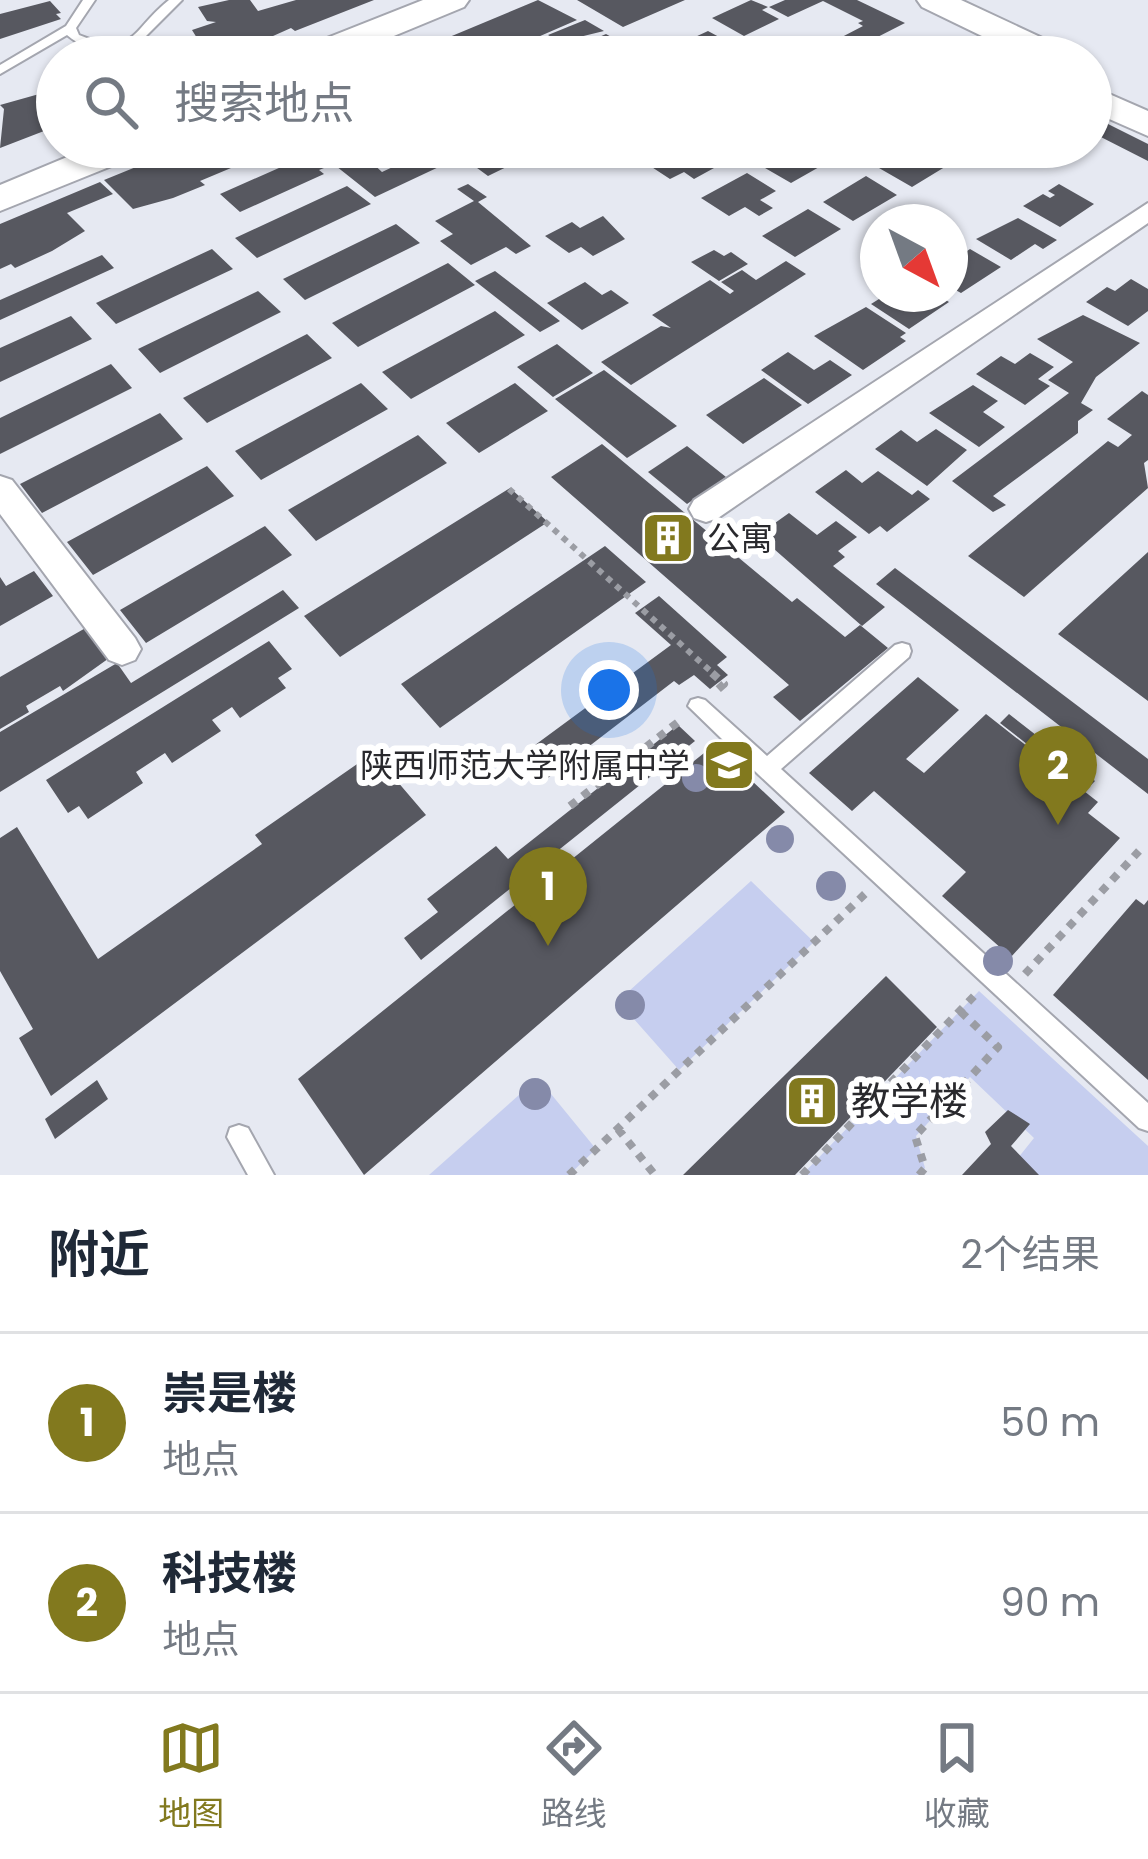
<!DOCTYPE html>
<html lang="zh">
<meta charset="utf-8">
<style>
body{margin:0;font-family:Poppins,"Noto Sans SC",sans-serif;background:#f2f2f3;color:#1f2937}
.compass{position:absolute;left:860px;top:204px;width:108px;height:108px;border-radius:50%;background:#fff;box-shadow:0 3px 9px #0004;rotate:139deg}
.you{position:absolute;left:609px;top:690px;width:42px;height:42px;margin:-30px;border:9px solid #fff;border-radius:50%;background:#1a73e8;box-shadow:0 0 0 18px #1a73e833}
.badge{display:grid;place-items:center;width:78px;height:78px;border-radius:50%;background:#82791e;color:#fff;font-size:39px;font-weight:700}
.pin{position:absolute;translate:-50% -99px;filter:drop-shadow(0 3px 6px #0008)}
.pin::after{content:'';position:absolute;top:63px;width:42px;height:36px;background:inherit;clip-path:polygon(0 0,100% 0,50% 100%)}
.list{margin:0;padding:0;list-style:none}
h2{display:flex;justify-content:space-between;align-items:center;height:156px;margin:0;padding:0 48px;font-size:51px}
h2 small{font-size:39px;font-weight:400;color:#747a83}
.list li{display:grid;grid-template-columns:78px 1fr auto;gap:36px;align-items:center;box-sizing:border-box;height:180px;padding:0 48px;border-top:3px solid #e0e1e3}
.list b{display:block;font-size:45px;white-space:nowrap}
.list p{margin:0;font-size:39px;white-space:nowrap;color:#747a83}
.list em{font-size:39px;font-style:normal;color:#747a83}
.icon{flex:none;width:66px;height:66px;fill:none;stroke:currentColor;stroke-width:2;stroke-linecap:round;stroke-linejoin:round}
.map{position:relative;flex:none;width:1148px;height:1175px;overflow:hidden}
.search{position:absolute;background:#fff;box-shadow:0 3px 9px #0004;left:36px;right:36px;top:36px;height:132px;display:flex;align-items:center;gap:30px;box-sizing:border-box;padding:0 42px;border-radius:66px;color:#747a83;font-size:45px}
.sheet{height:516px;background:#fff}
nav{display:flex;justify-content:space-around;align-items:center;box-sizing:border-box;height:168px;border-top:3px solid #e0e1e3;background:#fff;font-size:33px;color:#747a83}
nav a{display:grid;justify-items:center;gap:6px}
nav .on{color:#82791e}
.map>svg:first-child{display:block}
.green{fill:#c6ceef}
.building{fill:#575860}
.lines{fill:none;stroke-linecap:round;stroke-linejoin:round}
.service-casing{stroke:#a4a6af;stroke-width:4}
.minor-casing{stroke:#a4a6af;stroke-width:4}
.secondary-casing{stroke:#a4a6af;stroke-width:4}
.path-far1{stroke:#9b9da4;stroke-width:6;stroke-dasharray:6 6;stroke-linecap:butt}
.path{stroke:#9b9da4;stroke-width:8;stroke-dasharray:8 8;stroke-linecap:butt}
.service{fill:#fff;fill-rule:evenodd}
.minor{fill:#fff;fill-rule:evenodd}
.secondary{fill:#fff;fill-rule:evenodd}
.tree{fill:#858aa9}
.labels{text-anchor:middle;stroke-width:12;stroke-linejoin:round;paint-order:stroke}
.poi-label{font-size:33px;fill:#29292d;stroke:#fff;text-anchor:start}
.near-poi-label{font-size:39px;fill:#29292d;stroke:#fff;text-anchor:start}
</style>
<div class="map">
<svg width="1148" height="1175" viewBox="0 0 1148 1175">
<rect width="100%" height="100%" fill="#e6e9f2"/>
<path class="green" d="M751,881l63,61 -135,128 -61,-69z
M979,991l169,155v29h-113l-17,-17 16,-20 -64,-61 -54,59 9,32 -6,7h-117z
M538,1078l58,71 -27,26h-140z"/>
<path class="building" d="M229,0h21l8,11 38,-11h78l-79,31 -4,-3 -56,25 5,4h-33l9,-4 -11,-11 -5,1 -8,-13 24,-8 -9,-1 -9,-14z
M538,0l39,20 -85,37h-15l-30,-19z
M577,0h108l-62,27z
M751,0l17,7 -6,3 17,9 -35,17 -32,-18z
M785,0h72l48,23 -47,24 -18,-9 23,-12 -5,-3 5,-2 -40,-20 -35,16 -19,-10z
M50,1l11,12 -5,1 5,5 -61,20v-25z
M585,20l19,11 -45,11 -11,-7z
M708,31l35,19 -14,7h-77z
M606,34l16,9 -32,14h-58l42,-18 9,5z
M827,36l26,14 -13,7h-54z
M918,36l28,14 -14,7h-55z
M57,89v37l-57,22 4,-39 -4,-4z
M1098,119l50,25v17l-57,-29v-8z
M185,147h120l24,19 -10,4 5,4 -84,38 -20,-18 77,-34 -16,-13 -81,34 5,4 -32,13 -40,11 -29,-29z
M312,147h43l27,25 43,-20 18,13 -68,32z
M511,147h37l-60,29 -15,-11z
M667,147h39l11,7 -14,8 11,6 -20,11 -10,-7 -14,7 -29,-19z
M793,147h23l19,11 -44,25 -31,-18z
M917,147l36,15 -41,25 -33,-19z
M747,173l29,18 -16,9 13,8 -14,8 -14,-9 -16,9 -28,-18z
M866,176l31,19 -44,26 -30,-19z
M100,182l13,12 -46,19 18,18 -33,20 -37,17 -4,-4 -11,5v-45z
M468,184l19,13 -9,5 53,44 -15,8 -10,-7 -35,18 -31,-24 13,-7 -18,-13 39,-20 -17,-12z
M1059,184l35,20 -34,23 -37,-21 20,-12 7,4 5,-3 -7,-4z
M347,186l24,18 -114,54 -22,-20z
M808,209l33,20 -46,28 -33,-21z
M603,216l22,23 -32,17 -12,-9 -12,6 -24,-17 27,-14 8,6z
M1018,218l39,22 -14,9 -8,-5 -24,16 -35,-21z
M396,224l24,19 -115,57 -22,-21z
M212,249l21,20 -117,55 -20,-21z
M970,249l31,18 -40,26 -11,-6v-31l5,3z
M714,250l10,6 7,-4 17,12 -29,17 -28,-19z
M102,255l12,13 -114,52v-20z
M786,261l20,13 -175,111 -30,-23 60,-36 10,2 -19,-13 58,-35 20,14 4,-3 -13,-9 21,-12 14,10z
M448,263l27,22 -117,62 -26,-24z
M495,271l65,50 -20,11 -65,-51z
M1131,279l17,10v22l-20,15 -42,-24 21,-15 8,4z
M585,282l17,13 9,-5 18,13 -47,27 -35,-27z
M258,291l23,21 -121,61 -22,-24z
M887,294h49l13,8 -40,27 -38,-25z
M866,307l40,26 -6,4 6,4 -43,29 -49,-34z
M495,311l30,24 -114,64 -29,-27z
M1083,315l57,28 -44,34 -15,26 12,7 -15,11v12l-85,63 13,9 -13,7 -41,-31 117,-88 -21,-13 25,-18 -36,-23z
M71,316l21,23 -92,43v-34z
M307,334l25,24 -125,65 -24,-25z
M557,344l36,29 -40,24 -36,-30z
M788,352l26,18 16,-10 22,15 -44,29 -47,-34z
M1030,353l24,14 -16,12 12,7 -25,19 -49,-31 25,-18 14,8z
M111,364l21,24 -132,66v-36z
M604,370l73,56 -50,32 -72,-59z
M764,378l38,27 -59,39 -37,-29z
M361,383l27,26 -127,71 -26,-29z
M515,383l33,28 -69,42 -33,-30z
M973,385l25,16 -15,11 22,15 -26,20 -50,-34z
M1142,391l6,4v65l-4,3 4,25 -124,109 -56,-41 140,-115 10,6 14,-12 -25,-16z
M160,413l23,26 -141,74 -22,-29z
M936,429l31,21 -40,36 -52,-37 26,-19 16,12z
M418,435l29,28 -131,78 -28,-31z
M602,444l190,158 5,-4 48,39 15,-12 28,23 -88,73 -27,-24 16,-12 -238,-208z
M687,446l39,31 -39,27 -39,-32z
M207,466l27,30 -141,79 -26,-33z
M846,470l16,13 16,-12 34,24 6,-5 12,9 -43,33 -7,-6 -11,8 -54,-42z
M510,488l38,34 -208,135 -36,-41z
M789,513l28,22 19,-14 21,16 -19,14 7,6 -12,9 52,41 -23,19 -104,-91z
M265,526l27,29 -146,88 -26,-33z
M605,546l41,36 -206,146 -39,-44z
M1148,552v149l-90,-67z
M895,568l253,191v35l-272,-210z
M34,571l19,25 -53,30v-49l6,9z
M283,590l16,18 -299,184v-60l117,-69 14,20z
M659,596l68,61 -10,8 11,10 -18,14 -16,-14 -15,10 -5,-4 -134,103 -24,-25 155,-114 -36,-32z
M89,626l23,30 -49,35 -3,-5 -34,20 3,6 -29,17v-52z
M269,641l23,28 -14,9 8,10 -46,30 -8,-11 -20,13 9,11 -49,32 -7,-10 -29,19 7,11 -55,36 -9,-13 -11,7 -22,-33z
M918,677l41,33 -53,49 18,14 62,-59 112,88 -10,11 32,25 -109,119 -69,-61 24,-24 -92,-81 -22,20 -43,-38z
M1009,714l86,67 -9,9 -86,-67z
M678,725l17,16 -274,219 -17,-22 34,-26 -11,-13 69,-53 12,13z
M714,745l71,67 -421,363 -66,-96z
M373,753l53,62 -375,281 -32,-58 14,-9 -33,-58v-133l17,-11 81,132 164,-115 -7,-9z
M1136,899l8,6 4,-5v180l-95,-85z
M886,976l51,51 -142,148h-112z
M97,1080l11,19 -53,40 -10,-20z
M1008,1110l22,14 -19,22 28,29h-77l29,-31 -6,-12z"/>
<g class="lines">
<g class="service-casing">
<path id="service" d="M83,0h12l-19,28 3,7c57,23 51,-4 90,-35h13l-39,39 32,18h-15l-23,-12c-22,13 -51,6 -70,-10l-67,39v-9l66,-39z
M902,643l7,2 2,6 -2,6 -128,112 367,334v28l-9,-3 -380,-353 -71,-69 3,-6 7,-2 7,2 62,56 128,-111z
M239,1125l9,3 26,47h-26l-21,-38 3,-9z"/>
</g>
<g class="minor-casing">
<path id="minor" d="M1148,203v20l-430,295 -12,4 -12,-4 -5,-9 5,-9z
M0,476l12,4 123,158 6,11 -6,11 -13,5 -13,-5 -109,-146z"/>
</g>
<g class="secondary-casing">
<path id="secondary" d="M423,0h46l-5,7 -121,50h-49l5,-8z
M917,0h44l105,49 5,8h-46l-103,-50z
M1091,86l57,25v25l-57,-25z
M91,147h53l-5,8 -139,56v-26z"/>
</g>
<path class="path-far1" d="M509,489l207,187"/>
<path class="path" d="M712,673l12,11 -9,8
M570,806l112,-87
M1025,974l114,-123
M618,1129l37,46
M569,1175l299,-284
M802,1175l173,-180
M919,1175l6,-7 -10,-32 83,-89 -38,-36"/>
<use href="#service" class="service"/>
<use href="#minor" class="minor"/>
<use href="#secondary" class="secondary"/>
</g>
<g class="tree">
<circle cx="696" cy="778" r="14"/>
<circle cx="780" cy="839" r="14"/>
<circle cx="831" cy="886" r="15"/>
<circle cx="998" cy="961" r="15"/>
<circle cx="630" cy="1005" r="15"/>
<circle cx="535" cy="1094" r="16"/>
</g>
<defs>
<g id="building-square" transform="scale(2.7)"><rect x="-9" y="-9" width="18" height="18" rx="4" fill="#82791e" stroke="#fff"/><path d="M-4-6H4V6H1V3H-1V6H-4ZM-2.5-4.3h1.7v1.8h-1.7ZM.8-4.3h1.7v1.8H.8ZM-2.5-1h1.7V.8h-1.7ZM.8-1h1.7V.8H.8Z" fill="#fff"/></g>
<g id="school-square" transform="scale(2.7)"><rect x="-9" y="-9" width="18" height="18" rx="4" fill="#82791e" stroke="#fff"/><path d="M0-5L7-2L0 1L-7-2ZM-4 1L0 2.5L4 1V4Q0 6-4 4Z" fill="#fff"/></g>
</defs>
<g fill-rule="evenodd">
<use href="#building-square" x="668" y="538"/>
<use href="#school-square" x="729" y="765"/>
<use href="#building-square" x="812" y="1101"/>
</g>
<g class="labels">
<g class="poi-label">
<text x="707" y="550">公寓</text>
<text x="690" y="777" text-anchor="end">陕西师范大学附属中学</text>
</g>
<g class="near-poi-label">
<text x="851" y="1115">教学楼</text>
</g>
</g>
</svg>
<svg class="compass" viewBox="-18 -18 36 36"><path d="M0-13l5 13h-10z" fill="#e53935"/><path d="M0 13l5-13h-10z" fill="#747a83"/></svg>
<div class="you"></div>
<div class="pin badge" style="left:548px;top:946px">1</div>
<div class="pin badge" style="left:1058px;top:825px">2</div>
<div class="search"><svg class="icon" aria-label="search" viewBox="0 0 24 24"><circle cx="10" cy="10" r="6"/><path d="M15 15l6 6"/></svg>搜索地点</div>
</div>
<section class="sheet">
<h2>附近<small>2个结果</small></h2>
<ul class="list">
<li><span class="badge">1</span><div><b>崇是楼</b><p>地点</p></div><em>50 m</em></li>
<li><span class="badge">2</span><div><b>科技楼</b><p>地点</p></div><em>90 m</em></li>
</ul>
</section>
<nav>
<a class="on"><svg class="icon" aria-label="map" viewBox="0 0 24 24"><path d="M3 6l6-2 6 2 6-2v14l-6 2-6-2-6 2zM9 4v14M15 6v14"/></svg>地图</a>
<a><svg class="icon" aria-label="directions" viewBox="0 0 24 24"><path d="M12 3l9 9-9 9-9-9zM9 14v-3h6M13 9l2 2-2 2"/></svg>路线</a>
<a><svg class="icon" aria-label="saved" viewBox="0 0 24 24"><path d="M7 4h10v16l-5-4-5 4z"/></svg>收藏</a>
</nav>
